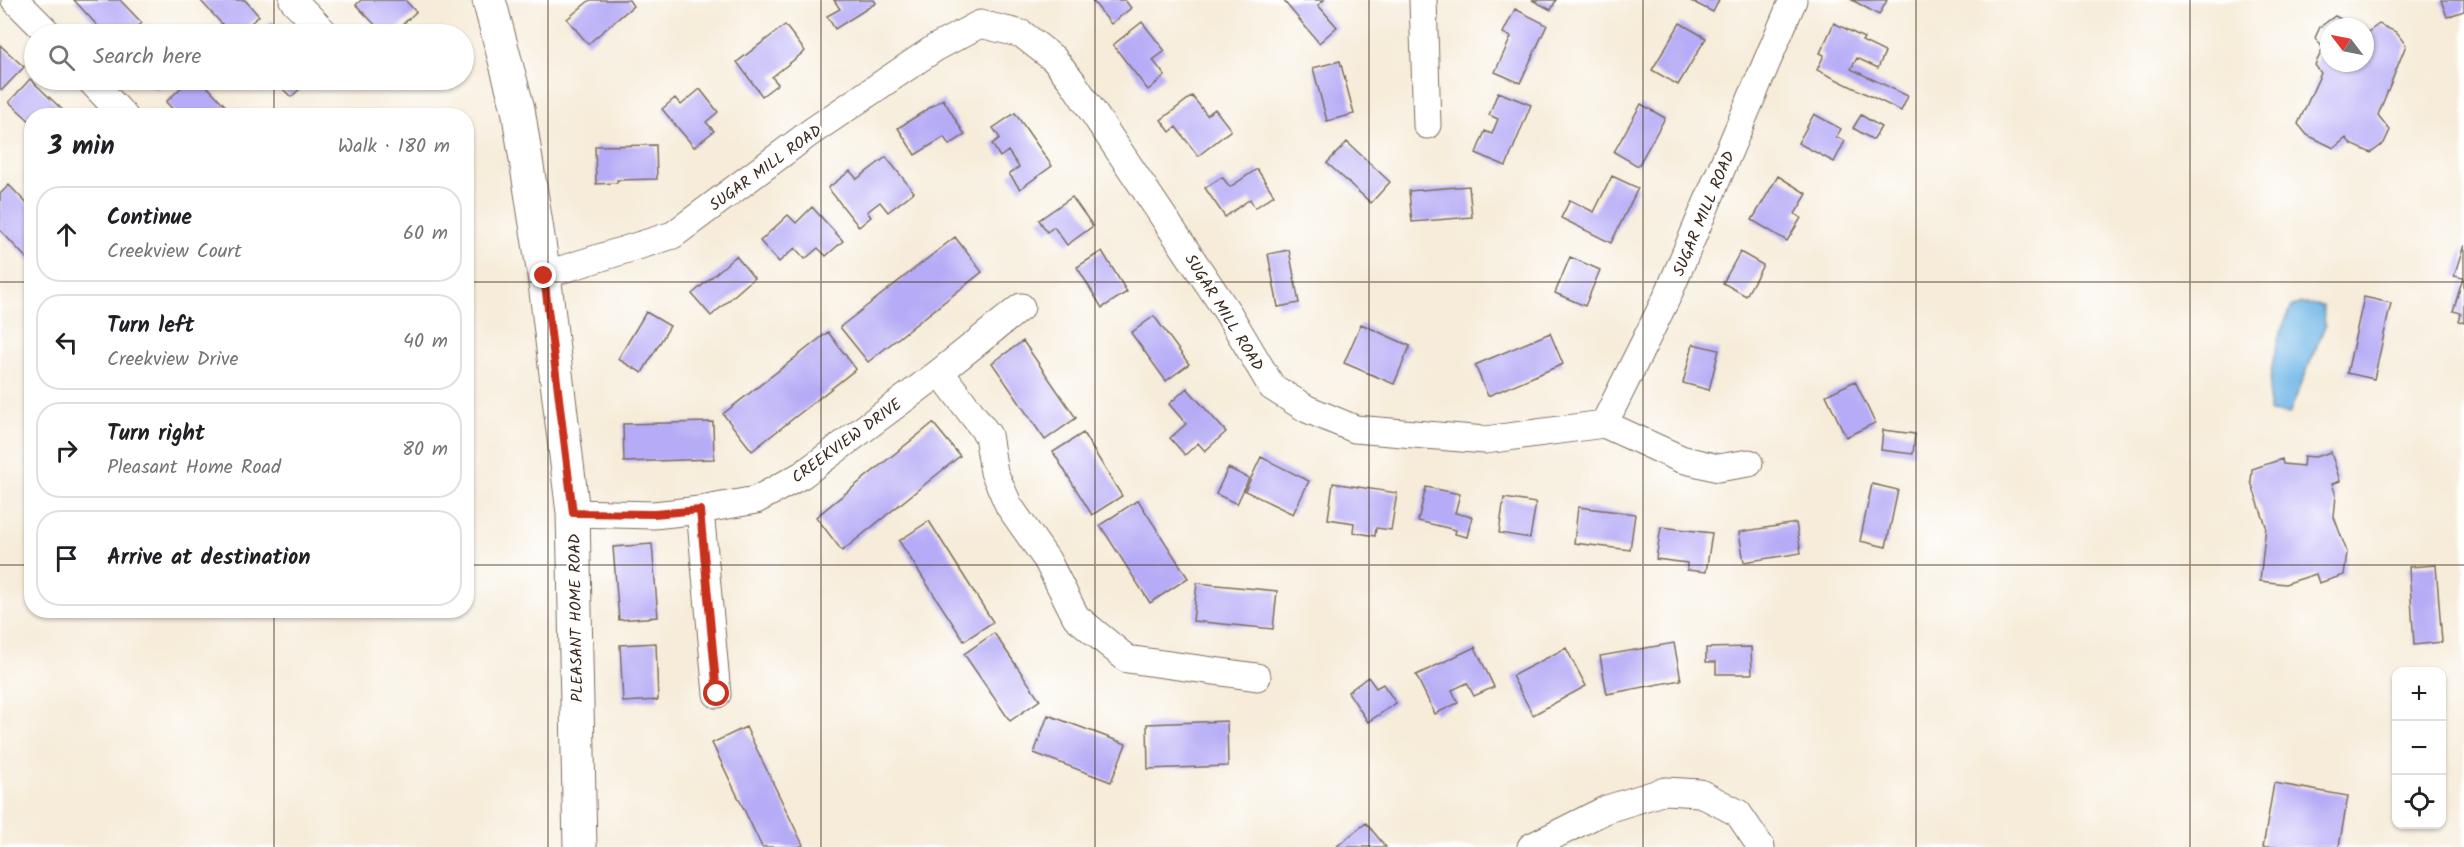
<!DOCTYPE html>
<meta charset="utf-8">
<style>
body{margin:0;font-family:Kalam,sans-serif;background:#f2f2f2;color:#202124}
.controls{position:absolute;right:18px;bottom:18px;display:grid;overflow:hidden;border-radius:12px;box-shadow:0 2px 4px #0004}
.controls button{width:54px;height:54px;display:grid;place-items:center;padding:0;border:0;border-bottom:2px solid #e0e0e0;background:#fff;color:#202124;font:30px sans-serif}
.compass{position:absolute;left:2320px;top:18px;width:54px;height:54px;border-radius:50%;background:#fff;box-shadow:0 2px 4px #0004;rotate:302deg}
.stop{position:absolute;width:18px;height:18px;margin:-14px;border:4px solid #c8321e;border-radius:50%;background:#fff}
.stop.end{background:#c8321e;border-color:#fff;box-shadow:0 2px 6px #0008}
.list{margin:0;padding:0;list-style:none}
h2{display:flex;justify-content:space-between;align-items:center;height:78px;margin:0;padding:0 24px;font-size:26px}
h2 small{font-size:20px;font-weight:400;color:#757577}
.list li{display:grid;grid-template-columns:39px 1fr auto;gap:18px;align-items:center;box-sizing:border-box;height:96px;margin:0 12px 12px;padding:0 12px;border:2px solid #e0e0e0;border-radius:24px}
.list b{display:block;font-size:22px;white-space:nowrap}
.list p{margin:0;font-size:20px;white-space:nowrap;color:#757577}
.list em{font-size:20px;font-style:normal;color:#757577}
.icon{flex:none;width:33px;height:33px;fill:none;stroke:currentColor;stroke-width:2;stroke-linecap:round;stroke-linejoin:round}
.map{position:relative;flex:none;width:2464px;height:847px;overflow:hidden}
.search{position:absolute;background:#fff;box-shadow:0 2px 4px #0004;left:24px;top:24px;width:450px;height:66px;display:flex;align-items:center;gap:15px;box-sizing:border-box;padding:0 21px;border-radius:33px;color:#757577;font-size:22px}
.panel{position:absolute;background:#fff;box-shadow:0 2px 4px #0004;left:24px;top:108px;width:450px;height:510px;border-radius:24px}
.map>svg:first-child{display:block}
.water{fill:#70b6e7;stroke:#567082;stroke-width:1.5}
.building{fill:#b6abf6}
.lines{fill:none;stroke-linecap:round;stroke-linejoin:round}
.minor-casing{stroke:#7c6e5f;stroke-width:29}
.major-casing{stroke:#7c6e5f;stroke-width:35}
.minor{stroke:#fff;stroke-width:27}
.major{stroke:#fff;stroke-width:33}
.route{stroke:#c8321e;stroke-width:8}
.grid{fill:none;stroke:#3b2a1e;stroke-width:1.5;stroke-opacity:0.55}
.labels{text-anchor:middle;stroke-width:5;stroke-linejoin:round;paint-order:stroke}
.street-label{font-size:16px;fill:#3b2a1e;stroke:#fff}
</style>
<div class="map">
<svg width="2464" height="847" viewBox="0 0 2464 847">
<rect width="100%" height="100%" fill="#fff"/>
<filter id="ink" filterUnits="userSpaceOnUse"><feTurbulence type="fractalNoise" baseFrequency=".0167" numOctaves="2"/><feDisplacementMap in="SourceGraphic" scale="12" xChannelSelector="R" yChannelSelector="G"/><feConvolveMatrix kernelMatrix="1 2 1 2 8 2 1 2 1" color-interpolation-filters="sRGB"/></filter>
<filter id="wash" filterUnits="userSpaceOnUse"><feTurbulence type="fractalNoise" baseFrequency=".008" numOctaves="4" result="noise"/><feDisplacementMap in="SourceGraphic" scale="24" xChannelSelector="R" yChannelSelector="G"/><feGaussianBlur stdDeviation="1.35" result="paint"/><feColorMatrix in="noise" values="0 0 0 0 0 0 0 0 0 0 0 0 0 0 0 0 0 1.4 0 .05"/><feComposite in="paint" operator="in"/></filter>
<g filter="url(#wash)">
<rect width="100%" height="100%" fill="#f6ecd9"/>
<path class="water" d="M2301,303l22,3 2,20 -36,88 -20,-2c-1,-36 6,-74 23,-106z"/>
<g id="blocks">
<path class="building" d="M74,0h46l22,23 -12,11h-25z
M200,0h45l14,16 -21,18h-7z
M361,0h44l11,12 -24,22h-8l-28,-29z
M590,0h39l4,6 -45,38 -21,-25z
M834,0h40l2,3 -41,26 -8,-13 13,-7z
M1092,0h33l6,8 -20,16z
M1283,0h41l-6,5 19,22 -18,16z
M1532,0h24l-5,10z
M1689,0h30l-6,12z
M1852,0h35l-8,15z
M2441,0h23v11l-17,6z
M1515,9l32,16 -27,58 -25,-11 16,-35 -8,-4z
M2335,16l20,11h-26v36h36v-32l3,1 11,-8 17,8 10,13 -28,70 12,15 -6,13 -13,10 -20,-9 -5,-6 -12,10 -27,-13 -9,-11 23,-51 -6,-8 8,-17 -8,-10 5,-11z
M271,21l13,13h-27z
M1142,22l23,29 -12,9 12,16 -17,14 -35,-45z
M1680,23l26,15 -28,47 -26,-15z
M1834,23l30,15 -2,3 23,11 -7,16 -21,-10 -6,11 57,27 -7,15 -84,-41 7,-15 -4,-2z
M785,25l20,26 -33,26 6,7 -16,12 -25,-34z
M0,45l24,22 -22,23 -2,-2z
M1340,61l14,53 -27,7 -14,-53z
M30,79l39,37h-37v7l-23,-21z
M149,80h18l-10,9z
M189,80h12l34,36h-56l-13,-14z
M274,80h36l-19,17z
M700,89l18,23 -12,10 8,9 -20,16 -32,-38 13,-11 6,7z
M1498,92l33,13 -25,61 -30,-13 9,-22 7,3 6,-15 -9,-4z
M1192,96l15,19 8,-6 16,21 -33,26 -22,-29 -6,5 -9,-12z
M943,99l22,36 -16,10 -5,-8 -29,18 -17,-27z
M1641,104l24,14 -27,48 -24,-14z
M1015,113l37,53 -32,23 -11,-15 10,-7 -11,-16 -8,6 -8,-13 8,-6 -7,-10z
M1814,114l27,15 -5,8 9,4 -11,21 -36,-19z
M1861,115l20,12 -8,13 -20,-12z
M1347,142l43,40 -19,21 -44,-40z
M656,145l1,34 -40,1v3l-21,1 -1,-38z
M886,157l28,35 -26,20 -8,-10 -13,10 4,5 -12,10 -31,-39 22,-17 7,8z
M1257,169l17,26 -19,13 -5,-9 -25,18 -20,-29 17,-11 8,10z
M1612,176l26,12 -27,55 -50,-25 9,-18 24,12z
M1778,176l29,18 -12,20 6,4 -14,23 -35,-21z
M9,185l23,24v55l-32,-34v-36z
M1469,186l3,31 -60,5 -3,-31z
M1072,197l21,29 -26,19 -13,-18 -7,5 -8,-12z
M812,207l31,34 -17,15 -8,-8 -13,11 -10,-11 -16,14 -19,-21 28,-26 8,8z
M955,237l27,35 -114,90 -28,-35z
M2464,245v78l-5,-2 2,-8 -8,-2 10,-33 -9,-2z
M1289,250l10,53 -21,4 -10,-53z
M1102,251l25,41 -25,16 -25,-41z
M1740,252l23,13 -17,31 -23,-13z
M736,256l18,22 -43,38 -19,-22z
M1570,257l30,13 -15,36 -30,-13z
M2364,297l27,6 -17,76 -27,-6z
M646,312l24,14 -28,47 -24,-14z
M1154,316l35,48 -23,17 -35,-48z
M1361,324l49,22 -16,38 -50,-21z
M828,332l28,37 -104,82 -29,-37z
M1550,333l13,31 -75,32 -13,-31z
M1023,341l53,77 -31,22 -53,-77z
M1693,344l26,6 -10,40 -26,-7z
M1855,381l20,42 -29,14 -20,-42z
M1187,388l39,44 -21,19 -7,-8 -13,12 -15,-17 16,-14 -17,-20z
M713,422l1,37 -90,3 -1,-38z
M933,423l27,33 -118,95 -26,-34z
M1883,430l32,4 -2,20 -32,-4z
M1083,433l39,63 -30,19 -39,-63z
M2331,452l9,29 -8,3 4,11 -2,22 13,35 -3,23 -25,8 -3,-9 -31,10 -25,-3 6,-55 -15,-44 1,-13 30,-10 1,5 20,2 1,-10 11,1z
M1261,457l48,24 -16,33 -48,-23z
M1228,468l21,10 -12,26 -21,-10z
M1333,483l64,10 -6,37 -15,-2 -1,8 -22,-4 1,-9 -26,-4z
M1872,484l26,6 -12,57 -26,-6z
M1426,487l34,7 -5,19 17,4 -5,20 -12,-3 1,-4 -38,-9z
M1504,498l32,5 -6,35 -31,-5z
M1138,500l50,78 -38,25 -50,-78z
M1578,507l57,7 -5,36 -56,-7z
M929,521l64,101 -29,19 -65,-100z
M1796,523l5,30 -57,9 -5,-30z
M1661,527l51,6 -6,39 -19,-2v-7l-31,-4z
M652,544l6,73 -39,3 -6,-73z
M2436,565l6,77 -28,3 -5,-78z
M1197,583l80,8 -4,38 -80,-8z
M994,633l46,67 -30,21 -46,-67z
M656,643l2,57 -35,2 -3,-57z
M1674,643l7,37 -74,14 -7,-38z
M1475,647l19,40 -20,9 -7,-13 -15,7 6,13 -23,11 -19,-39z
M1751,647l1,27h-36v-12h-10v-14z
M1566,648l20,38 -53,29 -21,-39z
M1368,677l8,11 7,-4 13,19 -28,19 -20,-30z
M1048,715l78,29 -15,38 -77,-29z
M1227,721l1,45 -80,3 -1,-45z
M746,727l57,118 -5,2h-36l-50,-104z
M2274,783l74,13 -9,51h-76z
M1366,823l20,24h-50z"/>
</g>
</g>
<g filter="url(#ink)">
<use href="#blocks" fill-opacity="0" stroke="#7c6e5f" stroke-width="1.5"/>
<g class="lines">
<g class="minor-casing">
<path id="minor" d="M15,0l34,34
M293,0l33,34
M1423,0l4,125
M90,80l34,36
M544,275l129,-40 138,-103 124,-84 45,-24 42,10 32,25 18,22 156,232 44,74 35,22 48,20 130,11 119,-16 63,-127 126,-297
M940,372l48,63 6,37 15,34 38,54 29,57 51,42 130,18
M1604,424l77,35 37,9 31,-5
M700,510l17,184
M573,513l81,2 46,-5 56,-10 46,-25 138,-103 81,-65
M1531,847l76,-38 58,-18 35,2 38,20 23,34"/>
</g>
<g class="major-casing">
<path id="major" d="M489,0l29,109 26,166 29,238 7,334"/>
</g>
<use href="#minor" class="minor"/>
<use href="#major" class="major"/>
</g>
</g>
<g class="lines" filter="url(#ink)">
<path class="route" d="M544,276l29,237 81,1 46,-4 17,184"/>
</g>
<path class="grid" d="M274,0v34M548,0v847M821,0v847M1095,0v847M1369,0v847M1643,0v847M1916,0v847M2190,0v847M274,80v36M0,282h32M466,282h1998M0,565h32M466,565h1998M274,610v237"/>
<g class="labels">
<g class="street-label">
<text transform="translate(765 167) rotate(-36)" y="6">SUGAR MILL ROAD</text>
<text transform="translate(1703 213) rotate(-67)" y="6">SUGAR MILL ROAD</text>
<text transform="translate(1225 312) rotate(58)" y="6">SUGAR MILL ROAD</text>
<text transform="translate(846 440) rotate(-36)" y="6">CREEKVIEW DRIVE</text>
<text transform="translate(575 618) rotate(-91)" y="6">PLEASANT HOME ROAD</text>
</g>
</g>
</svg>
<div class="controls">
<button>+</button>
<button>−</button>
<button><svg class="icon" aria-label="locate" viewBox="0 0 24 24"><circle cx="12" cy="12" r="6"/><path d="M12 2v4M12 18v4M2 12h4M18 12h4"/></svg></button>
</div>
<svg class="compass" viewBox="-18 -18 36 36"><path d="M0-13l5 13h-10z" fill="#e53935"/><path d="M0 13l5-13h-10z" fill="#757577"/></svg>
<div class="stop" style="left:717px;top:694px"></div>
<div class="stop end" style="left:544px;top:276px"></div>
<div class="search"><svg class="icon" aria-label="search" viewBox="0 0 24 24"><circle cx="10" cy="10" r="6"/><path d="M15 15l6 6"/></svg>Search here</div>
<section class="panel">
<h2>3 min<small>Walk · 180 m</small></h2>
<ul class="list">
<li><svg class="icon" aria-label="ahead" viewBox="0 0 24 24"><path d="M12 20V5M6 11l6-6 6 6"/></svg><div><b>Continue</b><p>Creekview Court</p></div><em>60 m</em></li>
<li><svg class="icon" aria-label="left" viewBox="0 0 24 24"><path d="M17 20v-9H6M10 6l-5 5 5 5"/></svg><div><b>Turn left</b><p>Creekview Drive</p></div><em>40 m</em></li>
<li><svg class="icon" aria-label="right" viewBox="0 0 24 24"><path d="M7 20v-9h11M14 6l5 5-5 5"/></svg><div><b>Turn right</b><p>Pleasant Home Road</p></div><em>80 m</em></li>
<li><svg class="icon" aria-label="arrive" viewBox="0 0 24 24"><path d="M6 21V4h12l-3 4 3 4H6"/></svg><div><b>Arrive at destination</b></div></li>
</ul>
</section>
</div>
